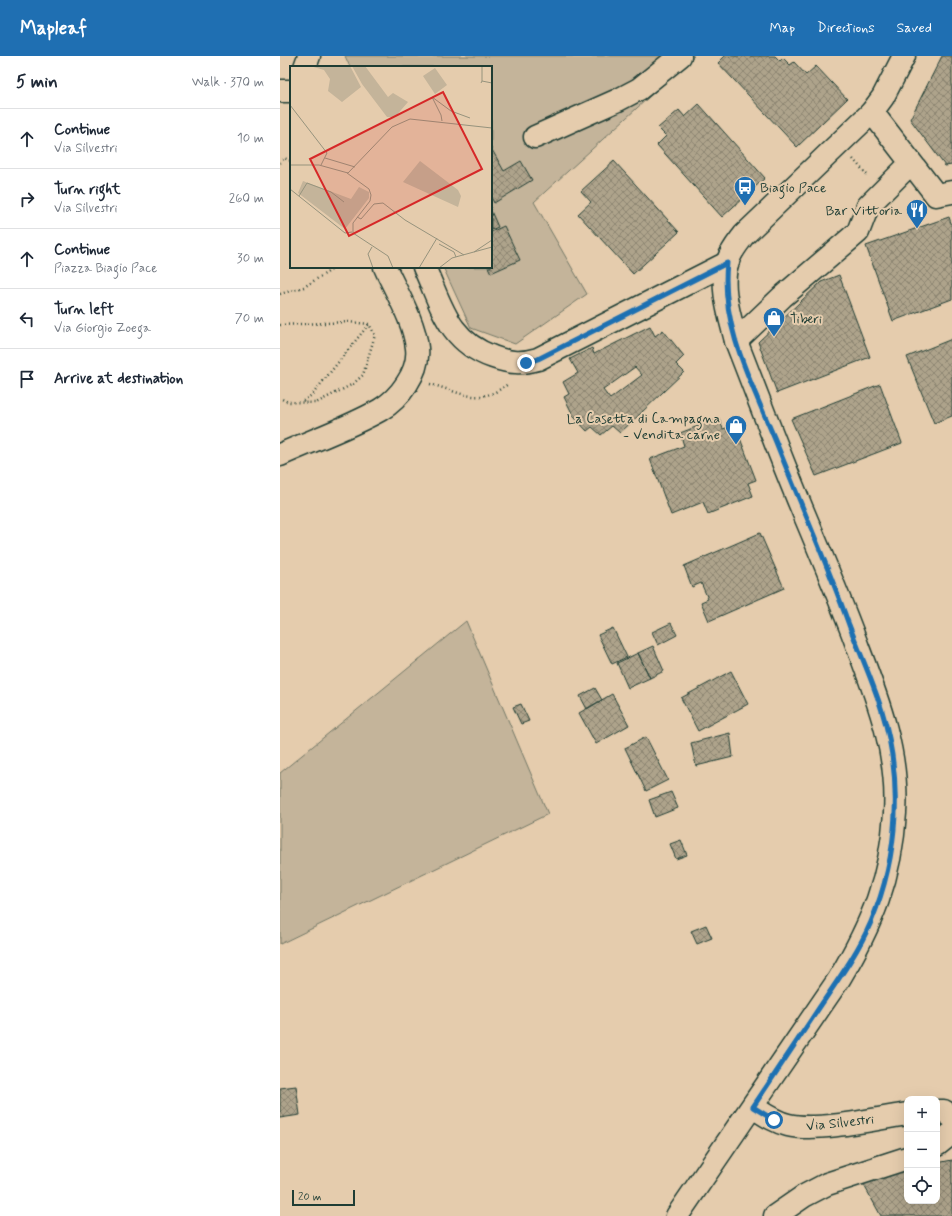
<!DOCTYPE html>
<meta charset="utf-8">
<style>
body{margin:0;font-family:Mynerve,sans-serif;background:#f6f6f7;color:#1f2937}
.controls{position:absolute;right:12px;bottom:12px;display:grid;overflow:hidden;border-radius:8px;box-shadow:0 4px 16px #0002}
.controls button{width:36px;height:36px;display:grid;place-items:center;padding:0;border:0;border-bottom:1px solid #e0e1e3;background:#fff;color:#1f2937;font:20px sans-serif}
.scale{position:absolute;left:12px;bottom:10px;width:63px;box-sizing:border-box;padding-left:4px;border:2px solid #1f3d34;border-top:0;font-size:11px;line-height:14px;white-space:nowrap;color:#1f3d34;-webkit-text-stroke:3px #e5ccad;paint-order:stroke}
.stop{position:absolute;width:12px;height:12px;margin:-9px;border:3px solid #1f6fb2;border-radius:50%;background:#fff}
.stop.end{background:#1f6fb2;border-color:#fff;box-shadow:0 1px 4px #0008}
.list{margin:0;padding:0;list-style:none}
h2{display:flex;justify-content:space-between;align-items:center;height:52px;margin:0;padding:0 16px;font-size:17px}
h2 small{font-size:13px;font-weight:400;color:#747a83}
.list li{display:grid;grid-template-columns:26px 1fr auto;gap:12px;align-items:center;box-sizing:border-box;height:60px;padding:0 16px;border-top:1px solid #e0e1e3}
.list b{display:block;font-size:15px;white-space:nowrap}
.list p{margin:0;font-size:13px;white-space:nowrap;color:#747a83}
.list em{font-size:13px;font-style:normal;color:#747a83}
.icon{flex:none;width:22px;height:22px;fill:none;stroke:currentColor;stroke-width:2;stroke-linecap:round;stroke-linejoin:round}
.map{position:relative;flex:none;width:672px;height:1160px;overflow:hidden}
header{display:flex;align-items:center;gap:24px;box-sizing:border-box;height:56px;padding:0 20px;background:#1f6fb2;color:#fff}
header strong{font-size:19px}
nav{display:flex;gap:22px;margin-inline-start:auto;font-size:14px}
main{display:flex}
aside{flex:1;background:#fff}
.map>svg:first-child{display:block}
.green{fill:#c4b49a;stroke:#727867}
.building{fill:url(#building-cross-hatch);stroke:#1f3d34;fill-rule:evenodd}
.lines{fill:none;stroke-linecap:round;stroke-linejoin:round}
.minor-casing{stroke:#1f3d34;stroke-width:25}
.major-casing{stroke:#1f3d34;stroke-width:25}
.path{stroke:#1f3d34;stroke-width:2.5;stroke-dasharray:1 3;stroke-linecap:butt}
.minor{stroke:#e5ccad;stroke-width:22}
.major{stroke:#e5ccad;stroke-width:22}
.route{stroke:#1f6fb2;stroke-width:5}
.labels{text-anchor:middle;stroke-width:4;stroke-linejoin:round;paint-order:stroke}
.poi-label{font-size:14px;fill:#1f3d34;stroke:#e5ccad;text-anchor:start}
.street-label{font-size:14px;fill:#1f3d34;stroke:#e5ccad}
.inset-road{fill:none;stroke:#96937d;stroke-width:1}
.view{fill:#d62828;fill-opacity:0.15;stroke:#d62828;stroke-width:2}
.inset-edge{fill:none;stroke:#1f3d34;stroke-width:2}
</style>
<header>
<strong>Mapleaf</strong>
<nav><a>Map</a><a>Directions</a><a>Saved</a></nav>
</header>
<main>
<aside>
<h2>5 min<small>Walk · 370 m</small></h2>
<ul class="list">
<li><svg class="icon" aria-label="ahead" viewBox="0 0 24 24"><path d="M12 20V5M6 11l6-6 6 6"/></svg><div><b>Continue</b><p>Via Silvestri</p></div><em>10 m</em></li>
<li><svg class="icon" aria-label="right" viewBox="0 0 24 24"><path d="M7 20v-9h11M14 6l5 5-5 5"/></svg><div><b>Turn right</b><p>Via Silvestri</p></div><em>260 m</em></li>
<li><svg class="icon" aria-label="ahead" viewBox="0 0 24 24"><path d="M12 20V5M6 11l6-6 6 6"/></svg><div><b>Continue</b><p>Piazza Biagio Pace</p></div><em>30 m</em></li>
<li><svg class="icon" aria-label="left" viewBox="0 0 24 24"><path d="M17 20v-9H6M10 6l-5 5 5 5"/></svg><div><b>Turn left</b><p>Via Giorgio Zoega</p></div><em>70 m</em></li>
<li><svg class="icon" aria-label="arrive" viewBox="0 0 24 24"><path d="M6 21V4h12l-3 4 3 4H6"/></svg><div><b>Arrive at destination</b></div></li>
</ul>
</aside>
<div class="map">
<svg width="672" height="1160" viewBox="0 0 672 1160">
<defs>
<pattern id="building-cross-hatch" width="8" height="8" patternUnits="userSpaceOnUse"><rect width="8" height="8" fill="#aea38b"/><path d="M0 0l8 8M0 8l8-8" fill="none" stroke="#8d8672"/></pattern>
</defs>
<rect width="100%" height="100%" fill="#e5ccad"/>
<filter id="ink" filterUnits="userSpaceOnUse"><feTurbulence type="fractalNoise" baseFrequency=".025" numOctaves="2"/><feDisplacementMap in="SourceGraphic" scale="8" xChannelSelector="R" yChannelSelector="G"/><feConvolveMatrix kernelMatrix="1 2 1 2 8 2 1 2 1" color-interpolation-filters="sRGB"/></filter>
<g filter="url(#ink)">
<path class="green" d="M65,0h349l-160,146 53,92 -72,50 -44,-16 -28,-61h48v-200h-141z
M186,565l82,193 -268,130v-171z"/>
<path class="building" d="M445,0h50l5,5 3,-3 7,7 4,-3 12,13 10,-9 31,33 -50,48 -79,-84z
M662,0h10v109l-7,1 -35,-47z
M419,48l66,74 -43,39 -65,-72 9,-9 -8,-8 21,-18 6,7z
M211,92l13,23 17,-10 11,19 -38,23 -3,-6z
M334,105l65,71 -46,42 -55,-60 13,-12 -10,-11z
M211,155l7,16 -7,3z
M669,161l3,9v73l-59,22 -27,-75z
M224,170l16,34 -29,13 -3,-6h3v-35z
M559,219l31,82 -93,36 -19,-51 63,-60z
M370,270l5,10 8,-6 21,26 -8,8 8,8 -64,61 -8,-7 -11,9 -9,-8 -5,4 -13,-14 -10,-20 5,-3 -6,-12 15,-9 -8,-14 22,-11 2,6zM355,311l7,8 -32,24 -7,-9z
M672,283v77l-18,7 -27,-66z
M600,328l22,59 -86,33 -25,-57z
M439,362l4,11 12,-4 21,55 -8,3 5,13 -45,18 -5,-12 -32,13 -21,-56 34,-13 -4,-13z
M480,477l24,55 -75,33 -8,-19 7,-3 -7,-16 -9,4 -8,-21z
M391,567l6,12 -19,10 -6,-13z
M333,572l14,29 -15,7 -14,-29z
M373,590l11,25 -14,7 -12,-25z
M358,597l12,25 -22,10 -11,-25z
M451,615l17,33 -50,27 -17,-33z
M315,632l7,12 -15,9 -7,-13z
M332,638l17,31 -33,19 -17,-31z
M241,648l8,17 -8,3 -8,-17z
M450,677l3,24 -37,9 -5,-23z
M366,681l22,43 -22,11 -21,-43z
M391,736l7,16 -23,9 -6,-17z
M401,784l6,15 -11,4 -6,-15z
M426,869l6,13 -15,6 -6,-13z
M16,1030l4,29 -20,3v-30z
M672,1104v56h-71l-21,-38 47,-10v33h30v-38z"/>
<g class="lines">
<g class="minor-casing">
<path id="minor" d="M25,11l4,-11
M0,35h11
M592,56l64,83 16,-3
M255,81l83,-37 21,-11 41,-33
M144,211c18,39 24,74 69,90 17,6 28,7 45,2l189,-96
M456,285l46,-44 76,-65 10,-26 43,-43
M0,399c33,-15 68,-27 100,-45 19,-11 40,-38 37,-62 -3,-28 -21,-56 -32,-81
M473,1051c11,7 22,15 35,18 28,7 88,-6 119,-11
M657,1055h7l8,6
M657,1089l15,-12
M495,1160l29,-20 23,-12 80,-26"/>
</g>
<g class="major-casing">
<path id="major" d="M397,1160l162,-237c33,-55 52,-101 56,-166 4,-59 -17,-113 -38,-168 -17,-46 -36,-91 -55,-136 -23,-55 -44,-112 -66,-168 -6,-24 -17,-56 -8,-80 3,-10 10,-18 16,-26l128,-123 11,-15 21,-41"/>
</g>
<path class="path" d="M573,103l15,17
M0,107l4,-5 7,3
M0,238l24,-7 32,-20
M0,269l68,-3 21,2 6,11 -12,40 -10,9 -37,19 -28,-1 -8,-4
M150,328c31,8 48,23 78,0
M23,345l9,-6 57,-71"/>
<use href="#minor" class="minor"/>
<use href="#major" class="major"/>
</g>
</g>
<g class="lines" filter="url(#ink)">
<path class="route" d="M246,307l12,-4 189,-96c-7,63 26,123 49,179 24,61 51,121 73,183 11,28 24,57 33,86 21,68 17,144 -11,211 -13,30 -33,58 -52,86 -22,33 -44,66 -66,99l21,13"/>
</g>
<defs>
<g id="bus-pin" transform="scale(1.15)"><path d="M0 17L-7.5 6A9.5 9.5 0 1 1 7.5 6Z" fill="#1f6fb2" stroke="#e5ccad"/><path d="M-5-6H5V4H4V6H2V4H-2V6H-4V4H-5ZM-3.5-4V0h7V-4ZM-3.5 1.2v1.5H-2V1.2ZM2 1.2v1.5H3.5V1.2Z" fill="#fff"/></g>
<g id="restaurant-pin" transform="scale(1.15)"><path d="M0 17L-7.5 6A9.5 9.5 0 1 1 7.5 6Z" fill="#1f6fb2" stroke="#e5ccad"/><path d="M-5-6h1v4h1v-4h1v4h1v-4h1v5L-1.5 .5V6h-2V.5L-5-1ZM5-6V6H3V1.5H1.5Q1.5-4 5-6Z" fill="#fff"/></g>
<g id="shop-pin" transform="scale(1.15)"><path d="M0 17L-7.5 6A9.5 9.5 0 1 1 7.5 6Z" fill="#1f6fb2" stroke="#e5ccad"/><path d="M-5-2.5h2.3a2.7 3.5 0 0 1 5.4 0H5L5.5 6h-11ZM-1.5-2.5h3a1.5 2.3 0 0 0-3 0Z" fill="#fff"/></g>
</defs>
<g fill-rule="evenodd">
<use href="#bus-pin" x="465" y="131"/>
<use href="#restaurant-pin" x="637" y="154"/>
<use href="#shop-pin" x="494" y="262"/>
<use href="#shop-pin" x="456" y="370"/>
</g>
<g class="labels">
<g class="poi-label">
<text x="480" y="136">Biagio Pace</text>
<text x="622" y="159" text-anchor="end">Bar Vittoria</text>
<text x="510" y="267">Tiberi</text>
<text x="440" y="367" text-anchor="end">La Casetta di Campagna<tspan x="440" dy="16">- Vendita carne</tspan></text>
</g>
<g class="street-label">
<text transform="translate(560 1066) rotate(-6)" y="5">Via Silvestri</text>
</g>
</g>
<g transform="translate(10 10)">
<rect width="202" height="202" fill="#e5ccad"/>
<path d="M145,2l12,17 -12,9 -12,-18zM130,95l38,29 3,6 -3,11 -55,-25zM13,115l48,18 8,-12 10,5v6l-24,31 -47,-36z" fill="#c4b49a"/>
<path d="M20,0h40l11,21 -19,15 -14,-11 2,-12 -6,-9zM62,0h13l23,31 5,-4 15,9 -13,15h-8l-25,-33z" fill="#c4b49a"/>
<path class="inset-road" d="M192,0v15M191,17l1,-2 10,2M0,39l37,48 -6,12M152,55l-1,-6 -9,-18 19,14 19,7M35,92l30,9M0,99h29l29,8 44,-46 18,-8 82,9M57,107l22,16 2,6 -1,6 -17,22v10l35,23 5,12M0,123l55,44 7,-1M9,130l8,-13 24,9 13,10M67,151l4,2 13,-15 9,-1 22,17 59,35M149,178l15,8 2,5M82,181l-4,7 5,14M184,186l18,-12M129,202l18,-30M149,202l13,-10 40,-11"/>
<path class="view" d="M153,26l39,77 -133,67 -39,-77z"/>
<rect width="202" height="202" class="inset-edge"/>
</g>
</svg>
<div class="controls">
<button>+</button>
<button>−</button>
<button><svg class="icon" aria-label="locate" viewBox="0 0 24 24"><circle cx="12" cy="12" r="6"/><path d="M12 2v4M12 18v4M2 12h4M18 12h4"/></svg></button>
</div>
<div class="scale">20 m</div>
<div class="stop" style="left:494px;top:1064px"></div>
<div class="stop end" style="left:246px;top:307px"></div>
</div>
</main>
